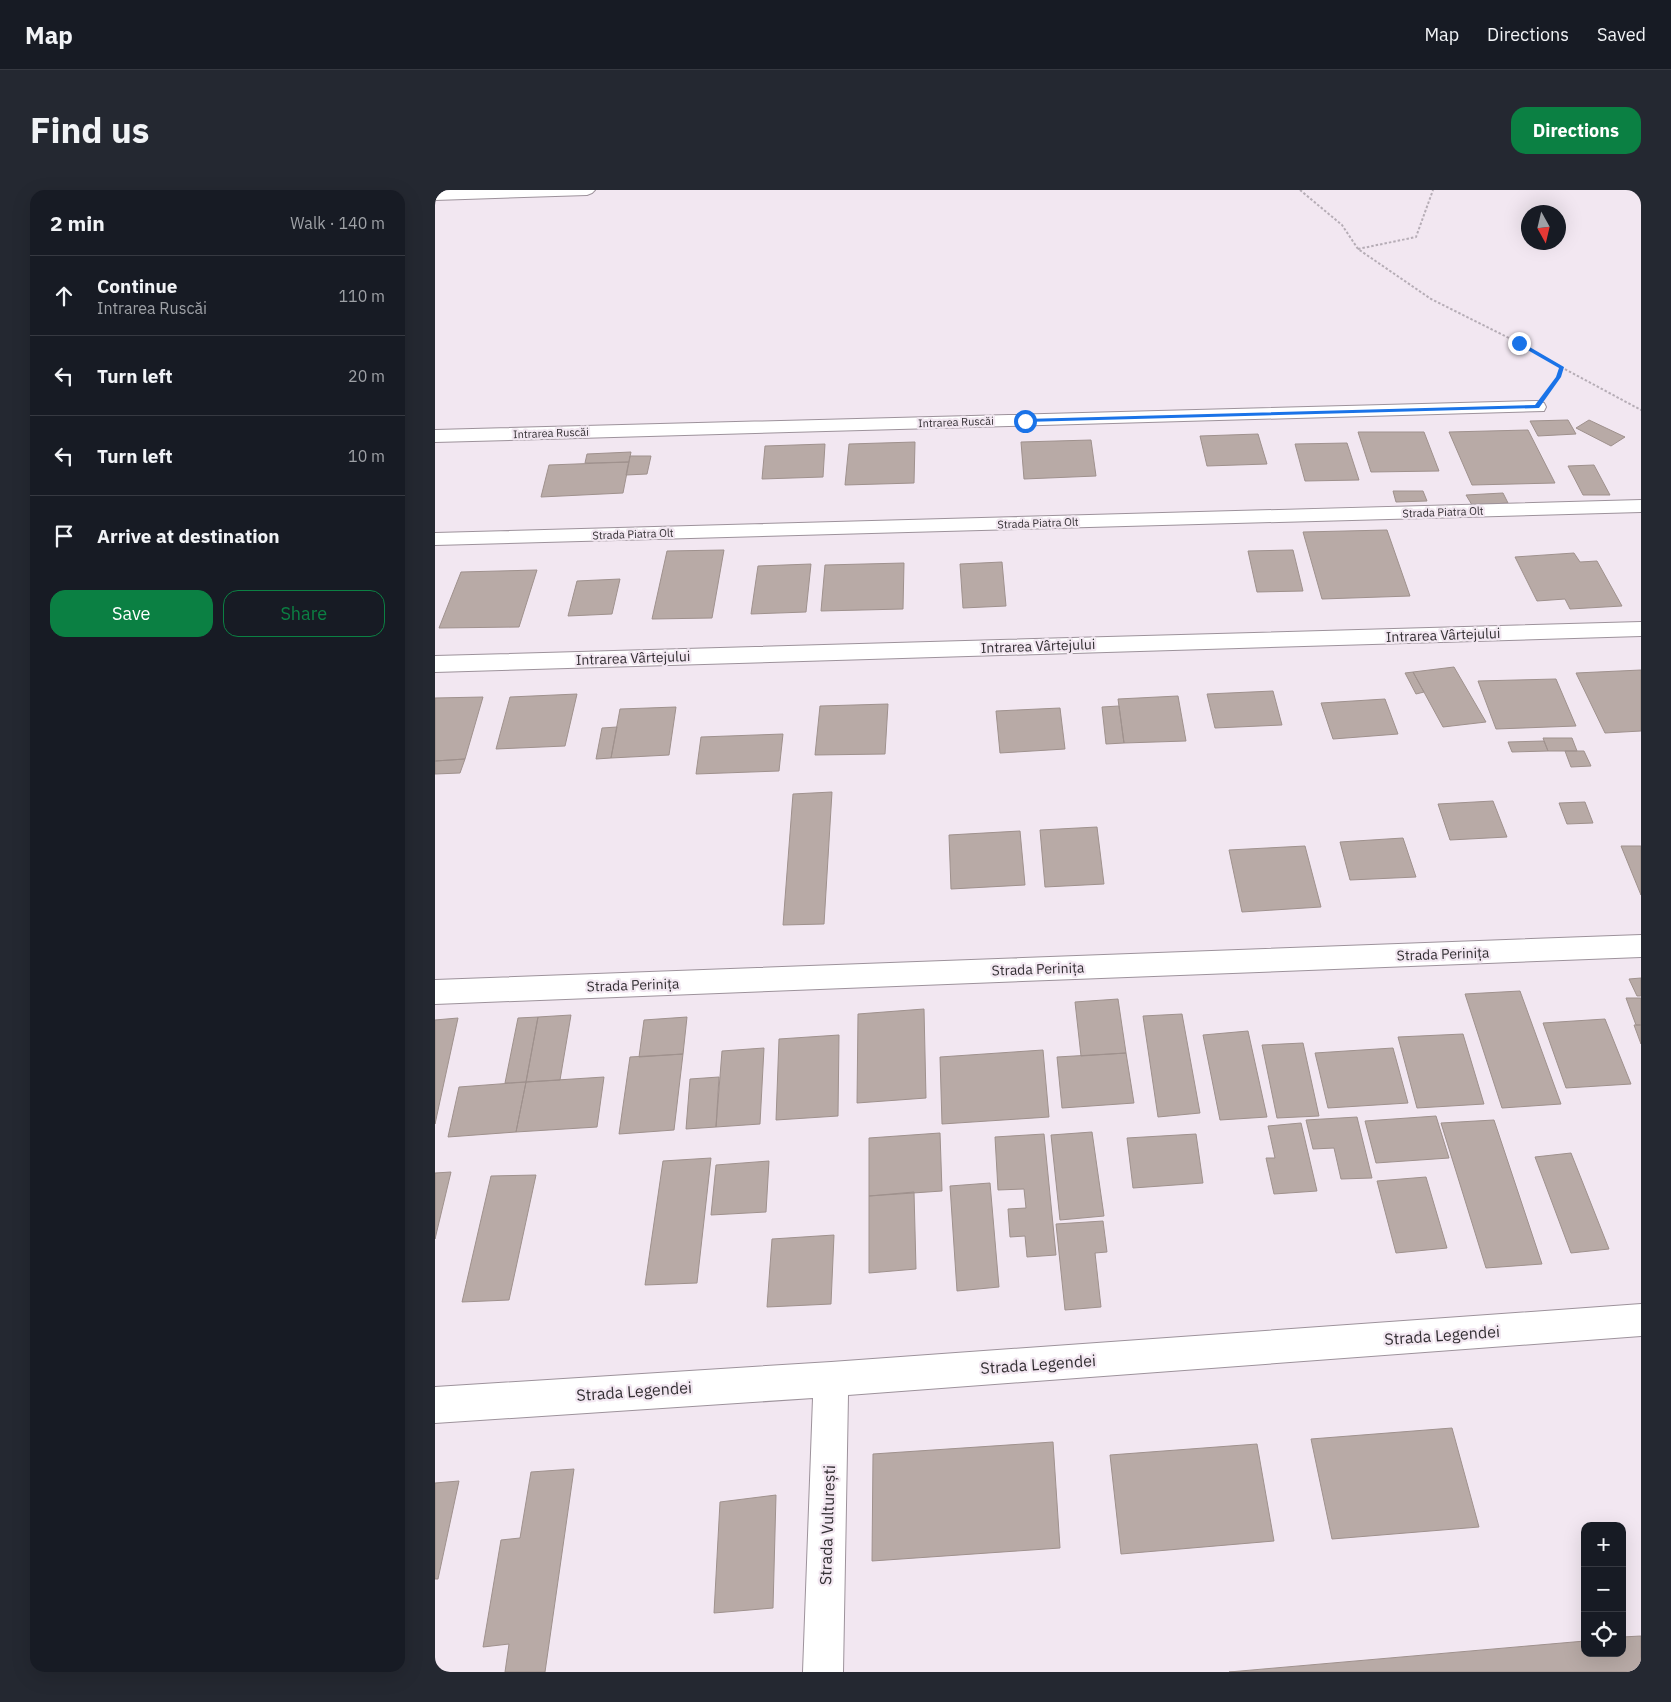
<!DOCTYPE html>
<meta charset="utf-8">
<style>
body{margin:0;font-family:"IBM Plex Sans",sans-serif;background:#242831;color:#f1f3f6}
.controls{position:absolute;right:15px;bottom:15px;display:grid;overflow:hidden;border-radius:10px;box-shadow:0 5px 20px #0002}
.controls button{width:45px;height:45px;display:grid;place-items:center;padding:0;border:0;border-bottom:1px solid #363941;background:#171b24;color:#f1f3f6;font:25px sans-serif}
.compass{position:absolute;left:1086px;top:15px;width:45px;height:45px;border-radius:50%;background:#171b24;box-shadow:0 5px 20px #0002;rotate:172deg}
.stop{position:absolute;width:15px;height:15px;margin:-11px;border:4px solid #1a73e8;border-radius:50%;background:#fff}
.stop.end{background:#1a73e8;border-color:#fff;box-shadow:0 1px 5px #0008}
.list{margin:0;padding:0;list-style:none}
h2{display:flex;justify-content:space-between;align-items:center;height:65px;margin:0;padding:0 20px;font-size:21px}
h2 small{font-size:16px;font-weight:400;color:#9ea1a6}
.list li{display:grid;grid-template-columns:32px 1fr auto;gap:15px;align-items:center;box-sizing:border-box;height:80px;padding:0 20px;border-top:1px solid #363941}
.list b{display:block;font-size:19px;white-space:nowrap}
.list p{margin:0;font-size:16px;white-space:nowrap;color:#9ea1a6}
.list em{font-size:16px;font-style:normal;color:#9ea1a6}
.actions{display:flex;gap:10px;padding:15px 20px}
.actions a{flex:1;padding:11px 0;border:1px solid #0b8043;border-radius:15px;text-align:center;font-size:18px;color:#0b8043}
.actions .main{background:#0b8043;color:#fff}
.icon{flex:none;width:28px;height:28px;fill:none;stroke:currentColor;stroke-width:2;stroke-linecap:round;stroke-linejoin:round}
.map{position:relative;flex:none;width:1206px;height:1482px;overflow:hidden;border-radius:15px}
header{display:flex;align-items:center;gap:30px;box-sizing:border-box;height:70px;padding:0 25px;background:#171b24;border-bottom:1px solid #363941}
header strong{font-size:24px}
nav{display:flex;gap:28px;margin-inline-start:auto;font-size:18px}
.intro{display:flex;align-items:center;justify-content:space-between;box-sizing:border-box;height:120px;padding:0 30px}
h1{margin:0;font-size:35px}
.button{padding:12px 22px;border-radius:15px;background:#0b8043;color:#fff;font-size:18px;font-weight:700}
main{display:flex;gap:30px;padding:0 30px}
aside{flex:1;background:#171b24;border-radius:15px;box-shadow:0 5px 20px #0002}
.map>svg:first-child{display:block}
.building{fill:#b8aaa6;stroke:#9f918d}
.lines{fill:none;stroke-linecap:round;stroke-linejoin:round}
.minor-casing{stroke:#9d929b;stroke-width:2}
.path{stroke:#b6adb6;stroke-width:2;stroke-dasharray:2.5 2;stroke-linecap:butt}
.minor{fill:#fff;fill-rule:evenodd}
.route{fill:#1a73e8}
.labels{text-anchor:middle;stroke-width:4.5;stroke-linejoin:round;paint-order:stroke}
.far-street-label{font-size:11px;fill:#332f33;stroke:#f2e7f1}
.street-label{font-size:14px;fill:#332f33;stroke:#f2e7f1}
.near-street-label{font-size:16px;fill:#332f33;stroke:#f2e7f1}
</style>
<header>
<strong>Map</strong>
<nav><a>Map</a><a>Directions</a><a>Saved</a></nav>
</header>
<div class="intro"><h1>Find us</h1><a class="button">Directions</a></div>
<main>
<aside>
<h2>2 min<small>Walk · 140 m</small></h2>
<ul class="list">
<li><svg class="icon" aria-label="ahead" viewBox="0 0 24 24"><path d="M12 20V5M6 11l6-6 6 6"/></svg><div><b>Continue</b><p>Intrarea Ruscăi</p></div><em>110 m</em></li>
<li><svg class="icon" aria-label="left" viewBox="0 0 24 24"><path d="M17 20v-9H6M10 6l-5 5 5 5"/></svg><div><b>Turn left</b></div><em>20 m</em></li>
<li><svg class="icon" aria-label="left" viewBox="0 0 24 24"><path d="M17 20v-9H6M10 6l-5 5 5 5"/></svg><div><b>Turn left</b></div><em>10 m</em></li>
<li><svg class="icon" aria-label="arrive" viewBox="0 0 24 24"><path d="M6 21V4h12l-3 4 3 4H6"/></svg><div><b>Arrive at destination</b></div></li>
</ul>
<div class="actions"><a class="main">Save</a><a>Share</a></div>
</aside>
<div class="map">
<svg width="1206" height="1482" viewBox="0 0 1206 1482">
<rect width="100%" height="100%" fill="#f2e7f1"/>
<path class="building" d="M1133,230l8,14 -38,2 -8,-15z
M1154,230l36,17 -14,9 -35,-18z
M1093,240l27,53 -83,2 -23,-53z
M923,242h66l15,39 -68,1z
M823,244l9,30 -60,2 -7,-30z
M656,250l5,36 -72,3 -3,-37z
M480,252l-1,41 -69,2 4,-41z
M912,253l12,37 -54,1 -10,-37z
M390,254l-2,33 -61,2 3,-33z
M196,262l-2,10 -44,1 2,-9z
M195,266h21l-4,18 -21,1z
M194,272l-6,31 -82,4 8,-32z
M1159,275l16,30h-27l-15,-29z
M958,301h30l4,10 -31,1z
M1068,303l5,10 -36,2 -6,-10z
M952,340l23,66 -88,3 -19,-67z
M289,360l-12,68 -60,1 15,-68z
M858,360l10,41 -46,1 -9,-41z
M1139,363l6,9 17,-1 25,45 -52,3 -5,-10 -28,2 -22,-44z
M567,372l4,44 -43,2 -3,-44z
M469,373l-1,46 -82,2 4,-46z
M376,374l-5,48 -55,2 7,-48z
M102,380l-18,57 -80,1 22,-56z
M185,389l-8,35 -44,2 9,-35z
M1019,477l32,55 -43,5 -30,-55z
M1206,480v61l-36,2 -29,-60z
M978,482l11,20 -8,2 -11,-21z
M1121,489l20,47 -80,3 -18,-48z
M838,501l9,34 -67,3 -8,-34z
M142,504l-12,52 -69,3 14,-52z
M743,506l8,45 -62,2 -6,-44z
M48,507l-18,62 -30,2v-63z
M950,509l13,35 -65,5 -12,-36z
M453,514l-3,50 -70,1 5,-49z
M684,516l5,37 -18,1 -4,-37z
M241,517l-7,48 -58,3 9,-49z
M625,518l5,41 -65,4 -4,-42z
M182,537l-6,31 -15,1 6,-31z
M348,544l-4,37 -83,3 5,-37z
M1108,548h29l5,13h-29z
M1109,551l4,10 -36,1 -4,-10z
M1130,561h19l7,15 -20,1z
M30,569l-5,14 -25,1v-13z
M397,602l-8,132 -41,1 10,-131z
M1058,611l14,36 -57,3 -12,-36z
M1150,612l8,21 -26,1 -8,-21z
M662,637l7,57 -59,3 -5,-57z
M585,641l5,54 -74,4 -2,-54z
M968,648l13,39 -66,3 -10,-38z
M870,656l16,61 -79,5 -13,-62z
M1186,656h20v49z
M1206,788v18h-4l-8,-17z
M1085,801l41,113 -59,4 -37,-114z
M1191,808h15v27h-5z
M683,809l8,54 -45,3 -6,-54z
M489,819l2,89 -69,5 1,-89z
M747,824l18,99 -42,4 -15,-101z
M136,825l-11,65 -34,2 12,-65z
M103,827l-12,65 -21,1 13,-65z
M252,827l-4,37 -44,3 5,-37z
M23,828l-23,106v-104z
M1170,829l26,65 -65,4 -23,-65z
M1199,835h7v19z
M813,841l19,86 -47,3 -17,-85z
M1028,844l21,70 -67,4 -19,-71z
M404,845l-1,81 -62,4 3,-81z
M868,853l16,73 -42,2 -15,-73z
M329,858l-4,76 -44,3 6,-76z
M958,858l15,55 -80,5 -13,-55z
M608,860l6,67 -107,7 -2,-67z
M691,863l8,50 -72,5 -5,-51z
M248,864l-9,76 -55,4 11,-77z
M169,887l-7,50 -81,5 10,-50z
M284,887l-3,50 -30,2 4,-50z
M91,892l-10,50 -68,5 11,-50z
M1001,926l13,42 -73,5 -11,-42z
M922,927l15,61 -31,1 -7,-31 -21,1 -7,-29z
M1059,930l48,144 -56,4 -45,-145z
M866,933l16,68 -43,3 -8,-36h9l-7,-32z
M657,942l12,84 -44,4 -9,-85z
M505,943l2,58 -73,5v-58z
M609,944l12,121 -29,2 -2,-21 -15,1 -2,-28 18,-1 -2,-19 -26,1 -3,-53z
M761,944l7,49 -70,5 -6,-50z
M1136,963l38,96 -38,4 -36,-96z
M276,968l-14,125 -52,2 18,-124z
M334,971l-3,51 -55,3 5,-50z
M16,982l-16,67v-66z
M101,985l-27,125 -47,2 29,-126z
M991,987l21,71 -51,5 -19,-72z
M555,993l9,104 -42,4 -7,-105z
M479,1002l2,77 -47,4v-77z
M668,1031l4,31 -12,1 6,54 -36,3 -9,-86z
M399,1045l-3,69 -64,3 5,-68z
M1017,1238l27,99 -147,12 -21,-100z
M618,1252l7,106 -188,13 1,-107z
M822,1254l17,97 -153,13 -11,-99z
M139,1279l-29,203h-40l4,-28 -26,3 18,-107 19,-2 11,-66z
M24,1291l-21,98h-3v-96z
M341,1305l-3,113 -59,5 6,-111z
M1206,1446v36h-412l356,-31v12h37v-16z"/>
<g class="lines">
<g class="minor-casing">
<path id="minor" d="M0,0h160l-3,3 -5,2 -152,5z
M1102,211l7,2 2,4 -2,4 -1109,31v-12z
M1206,310v12l-1206,33v-12z
M1206,432v14l-1206,36v-16z
M1206,745v22l-1206,47v-24z
M1206,1114v32l-793,59 -5,277h-40l10,-274 -378,25v-36l396,-25z"/>
</g>
<path class="path" d="M865,0l42,35 16,24 73,50 88,44 42,24 -2,10 -4,5
M923,59l58,-12 17,-47
M1126,177l80,43"/>
<use href="#minor" class="minor"/>
</g>
<path class="route" d="M1082,152h4l43,25 -3,10 -22,31 -514,14 -3,-1 3,-2 510,-14 21,-28 3,-9 -42,-24z"/>
<g class="labels">
<g class="far-street-label">
<text transform="translate(521 232) rotate(-2)" y="4">Intrarea Ruscăi</text>
<text transform="translate(116 243) rotate(-2)" y="4">Intrarea Ruscăi</text>
<text transform="translate(1008 322) rotate(-2)" y="4">Strada Piatra Olt</text>
<text transform="translate(603 333) rotate(-2)" y="4">Strada Piatra Olt</text>
<text transform="translate(198 344) rotate(-2)" y="4">Strada Piatra Olt</text>
</g>
<g class="street-label">
<text transform="translate(1008 445) rotate(-2)" y="5">Intrarea Vârtejului</text>
<text transform="translate(603 456) rotate(-2)" y="5">Intrarea Vârtejului</text>
<text transform="translate(198 468) rotate(-2)" y="5">Intrarea Vârtejului</text>
<text transform="translate(1008 764) rotate(-2)" y="5">Strada Perinița</text>
<text transform="translate(603 779) rotate(-2)" y="5">Strada Perinița</text>
<text transform="translate(198 795) rotate(-2)" y="5">Strada Perinița</text>
</g>
<g class="near-street-label">
<text transform="translate(1007 1145) rotate(-4)" y="6">Strada Legendei</text>
<text transform="translate(603 1174) rotate(-4)" y="6">Strada Legendei</text>
<text transform="translate(199 1201) rotate(-4)" y="6">Strada Legendei</text>
<text transform="translate(392 1335) rotate(-88)" y="6">Strada Vulturești</text>
</g>
</g>
</svg>
<div class="controls">
<button>+</button>
<button>−</button>
<button><svg class="icon" aria-label="locate" viewBox="0 0 24 24"><circle cx="12" cy="12" r="6"/><path d="M12 2v4M12 18v4M2 12h4M18 12h4"/></svg></button>
</div>
<svg class="compass" viewBox="-18 -18 36 36"><path d="M0-13l5 13h-10z" fill="#e53935"/><path d="M0 13l5-13h-10z" fill="#9ea1a6"/></svg>
<div class="stop" style="left:590px;top:231px"></div>
<div class="stop end" style="left:1084px;top:153px"></div>
</div>
</main>
